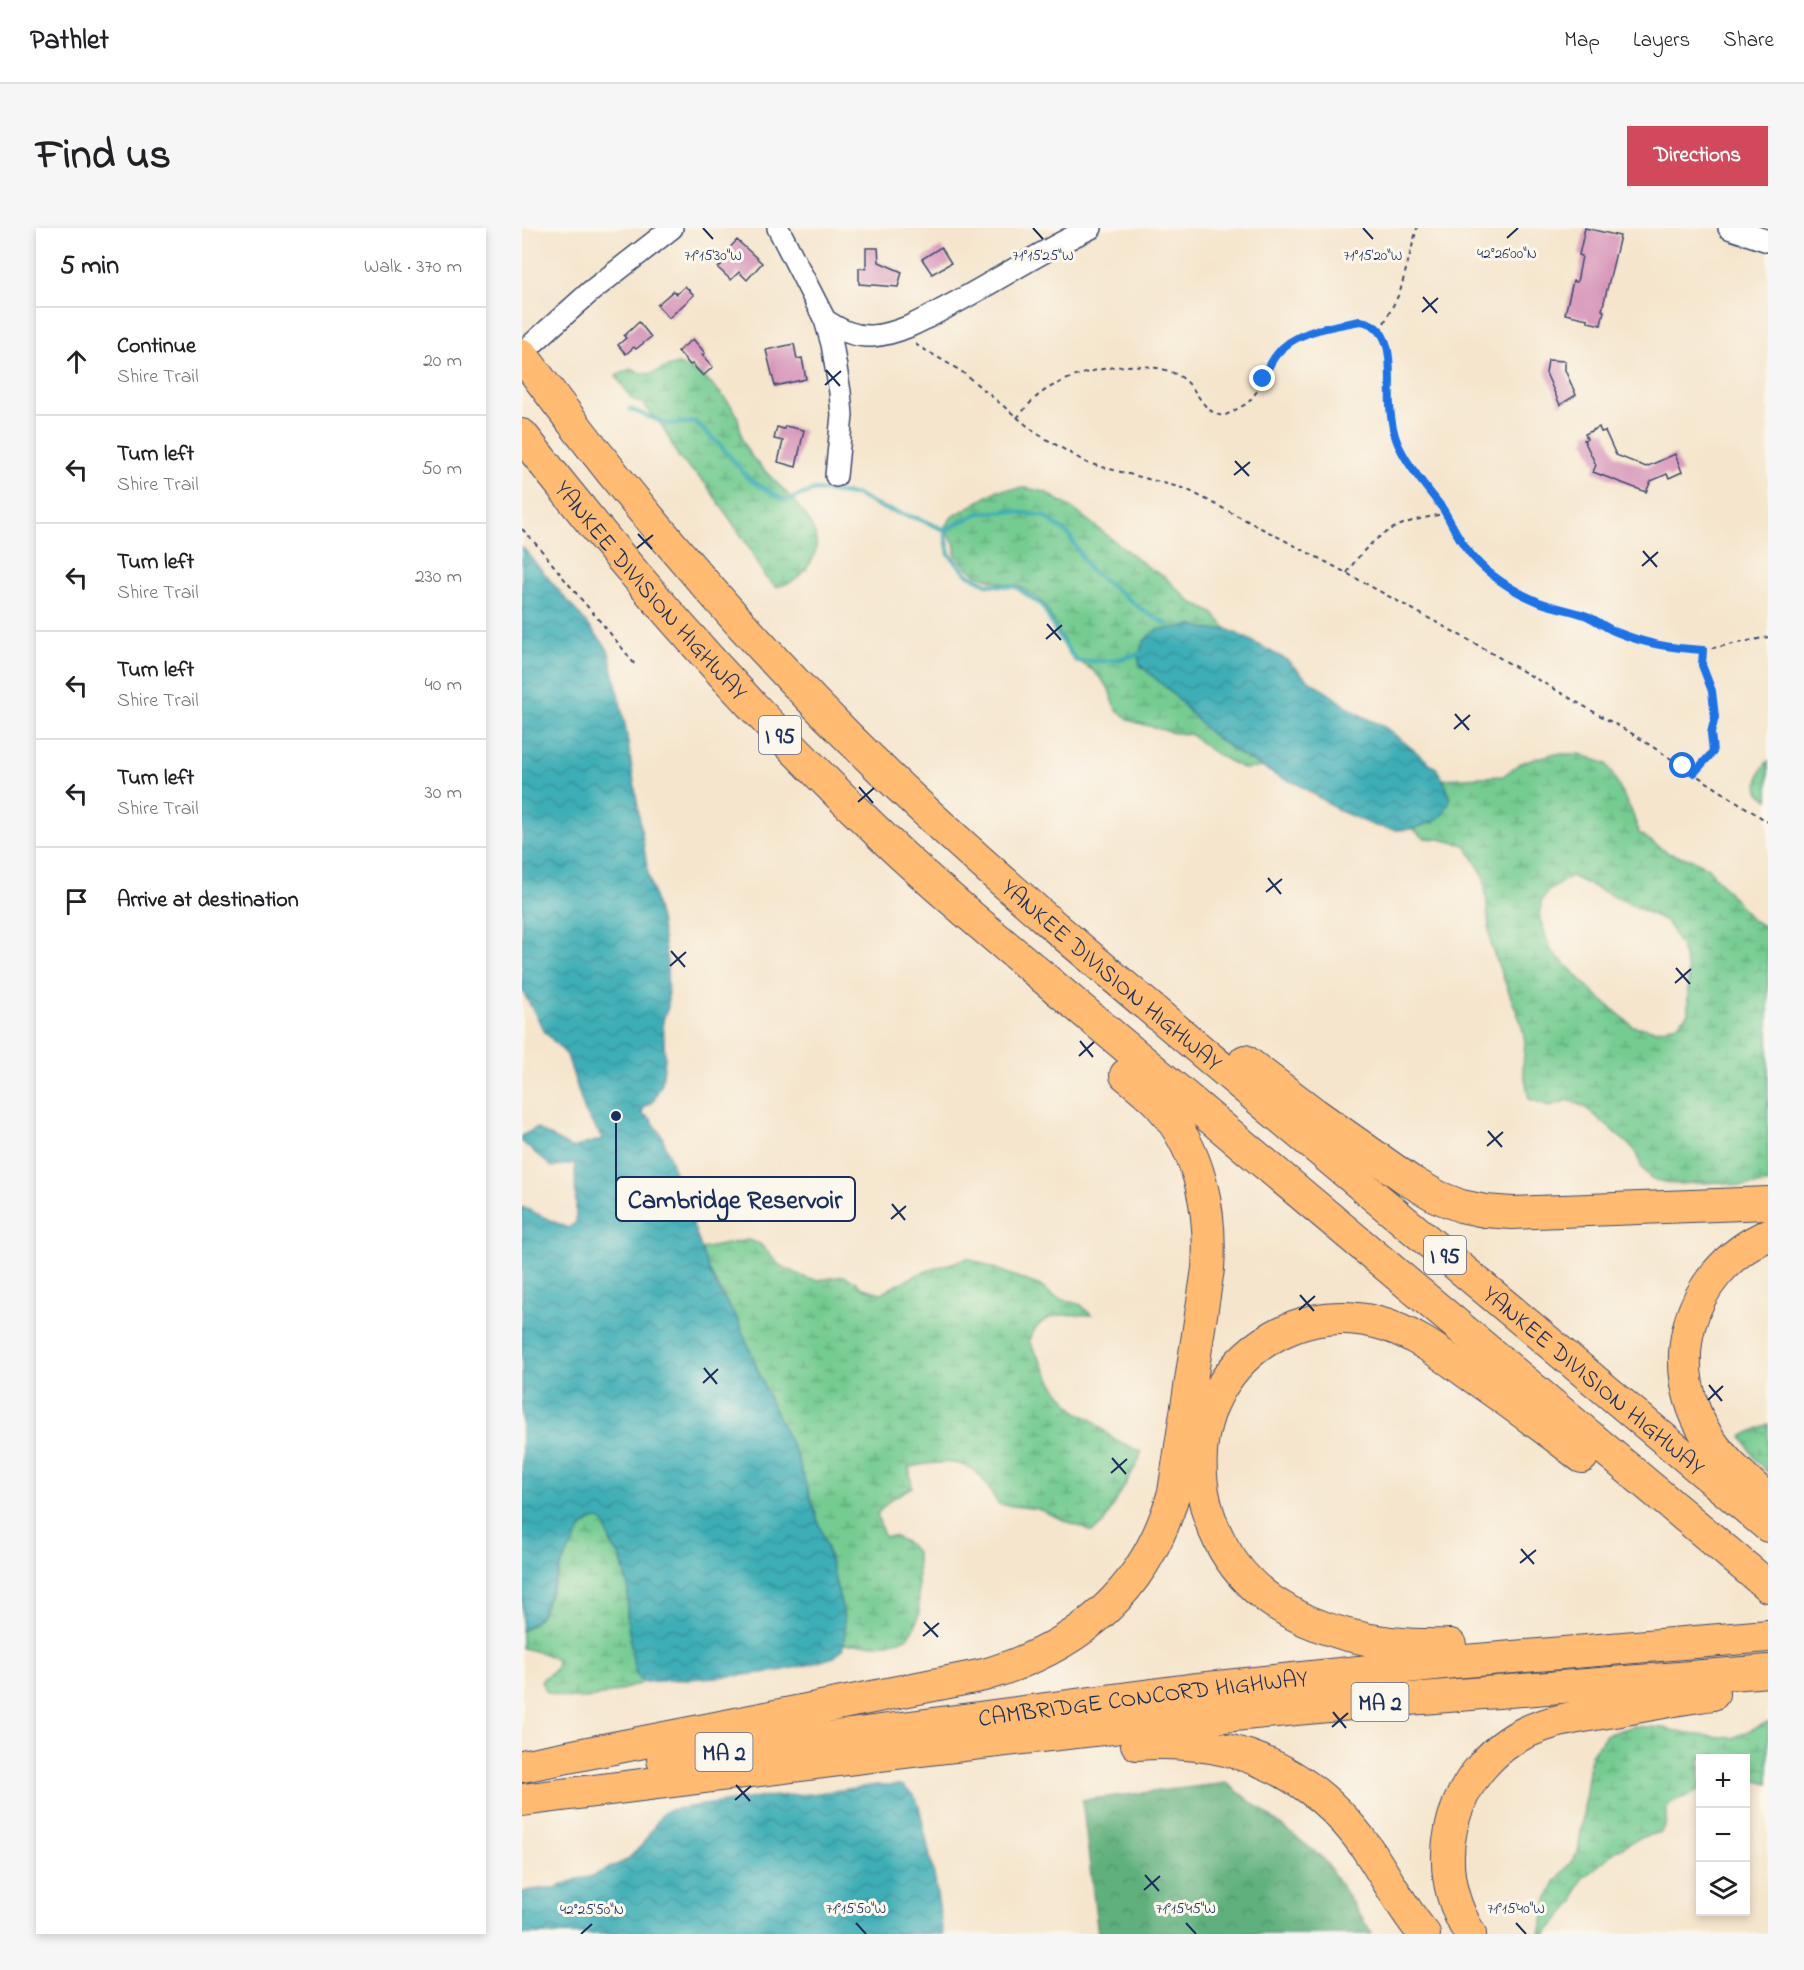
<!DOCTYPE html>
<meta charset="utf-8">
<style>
body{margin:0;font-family:"Indie Flower",sans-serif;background:#f6f6f6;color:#202124}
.controls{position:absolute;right:18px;bottom:18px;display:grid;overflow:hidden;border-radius:0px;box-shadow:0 3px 9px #0003}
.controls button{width:54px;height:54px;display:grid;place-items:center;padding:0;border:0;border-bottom:2px solid #e0e0e0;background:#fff;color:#202124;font:30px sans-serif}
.stop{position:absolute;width:18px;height:18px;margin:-14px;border:4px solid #1a73e8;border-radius:50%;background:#fff}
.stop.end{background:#1a73e8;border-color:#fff;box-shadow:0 2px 6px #0008}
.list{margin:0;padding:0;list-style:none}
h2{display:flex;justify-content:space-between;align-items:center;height:78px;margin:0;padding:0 24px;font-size:26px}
h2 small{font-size:20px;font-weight:400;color:#757577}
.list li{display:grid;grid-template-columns:39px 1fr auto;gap:18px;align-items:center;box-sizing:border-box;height:108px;padding:0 24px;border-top:2px solid #e0e0e0}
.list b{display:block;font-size:22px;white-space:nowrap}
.list p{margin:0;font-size:20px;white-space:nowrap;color:#757577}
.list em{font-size:20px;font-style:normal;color:#757577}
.icon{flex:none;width:33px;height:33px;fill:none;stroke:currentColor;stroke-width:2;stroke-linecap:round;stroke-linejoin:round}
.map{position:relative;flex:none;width:1246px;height:1706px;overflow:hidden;border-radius:0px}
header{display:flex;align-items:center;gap:36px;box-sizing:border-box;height:84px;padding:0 30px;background:#fff;border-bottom:2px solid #e0e0e0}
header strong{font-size:28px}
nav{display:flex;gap:33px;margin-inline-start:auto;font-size:21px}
.intro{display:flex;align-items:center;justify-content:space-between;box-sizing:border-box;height:144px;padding:0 36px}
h1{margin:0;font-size:42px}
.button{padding:15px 27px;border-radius:0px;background:#d1495b;color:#fff;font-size:21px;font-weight:700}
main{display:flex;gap:36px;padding:0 36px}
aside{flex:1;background:#fff;border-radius:0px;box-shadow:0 3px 9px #0003}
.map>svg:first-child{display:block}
.forest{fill:url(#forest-crowns);stroke:#3d706c;stroke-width:1.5}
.wetland{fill:url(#wetland-marsh);stroke:#487e78;stroke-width:1.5;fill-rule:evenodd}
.water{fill:url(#water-waves);stroke:#2c6e8a;stroke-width:1.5}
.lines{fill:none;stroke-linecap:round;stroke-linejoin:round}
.stream{stroke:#3daeb6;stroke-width:4.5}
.building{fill:#d794b9}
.minor-casing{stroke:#3c4a6e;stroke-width:24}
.highway-casing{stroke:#3c4a6e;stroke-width:34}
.path{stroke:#3c4a6e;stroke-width:2;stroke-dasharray:4.5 4.5;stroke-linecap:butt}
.minor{stroke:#fff;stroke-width:21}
.highway{stroke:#ffbb71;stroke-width:32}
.route{stroke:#1a73e8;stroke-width:8}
.ticks{fill:none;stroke:#1b2f5e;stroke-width:2}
.labels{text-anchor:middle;stroke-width:6;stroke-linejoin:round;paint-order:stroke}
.shield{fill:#fbf7ec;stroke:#5e6b89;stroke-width:1.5}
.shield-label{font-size:22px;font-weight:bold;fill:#1b2f5e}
.street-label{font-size:24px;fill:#1b2f5e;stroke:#fbf7ec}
.ticks-label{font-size:15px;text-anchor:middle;fill:#1b2f5e;stroke:#fbf7ec;stroke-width:6;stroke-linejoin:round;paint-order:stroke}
.leader{fill:none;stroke:#1b2f5e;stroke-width:2}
.callout-dot{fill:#1b2f5e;stroke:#fbf7ec;stroke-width:2}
.callout{fill:#fbf7ec;stroke:#1b2f5e;stroke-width:2}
.callout-label{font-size:26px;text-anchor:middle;font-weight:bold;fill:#1b2f5e}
</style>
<header>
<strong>Pathlet</strong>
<nav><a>Map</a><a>Layers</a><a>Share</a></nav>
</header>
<div class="intro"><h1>Find us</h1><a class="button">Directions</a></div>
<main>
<aside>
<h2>5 min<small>Walk · 370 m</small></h2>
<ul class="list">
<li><svg class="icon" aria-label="ahead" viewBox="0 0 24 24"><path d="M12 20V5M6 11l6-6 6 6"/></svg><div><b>Continue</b><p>Shire Trail</p></div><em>20 m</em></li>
<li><svg class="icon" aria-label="left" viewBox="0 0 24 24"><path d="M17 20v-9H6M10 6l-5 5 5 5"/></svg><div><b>Turn left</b><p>Shire Trail</p></div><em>50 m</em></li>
<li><svg class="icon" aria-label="left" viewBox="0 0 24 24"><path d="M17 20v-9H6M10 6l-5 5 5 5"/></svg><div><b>Turn left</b><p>Shire Trail</p></div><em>230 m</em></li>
<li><svg class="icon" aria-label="left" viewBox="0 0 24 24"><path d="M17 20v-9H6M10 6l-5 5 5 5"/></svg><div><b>Turn left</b><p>Shire Trail</p></div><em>40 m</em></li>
<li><svg class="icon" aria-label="left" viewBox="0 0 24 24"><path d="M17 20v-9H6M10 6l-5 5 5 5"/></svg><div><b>Turn left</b><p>Shire Trail</p></div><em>30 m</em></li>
<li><svg class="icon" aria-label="arrive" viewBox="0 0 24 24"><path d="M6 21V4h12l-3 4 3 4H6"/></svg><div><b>Arrive at destination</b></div></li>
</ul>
</aside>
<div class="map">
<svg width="1246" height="1706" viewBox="0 0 1246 1706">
<defs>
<pattern id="forest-crowns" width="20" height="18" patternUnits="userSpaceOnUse" patternTransform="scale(1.5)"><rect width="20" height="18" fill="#5fb07b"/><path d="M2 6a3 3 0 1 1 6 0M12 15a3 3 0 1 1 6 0" fill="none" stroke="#4e9068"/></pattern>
<pattern id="wetland-marsh" width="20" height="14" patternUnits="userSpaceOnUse" patternTransform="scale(1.5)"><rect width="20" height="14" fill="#74cc91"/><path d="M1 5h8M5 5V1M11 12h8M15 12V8" fill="none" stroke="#5ea67a"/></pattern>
<pattern id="water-waves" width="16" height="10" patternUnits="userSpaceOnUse" patternTransform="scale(1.5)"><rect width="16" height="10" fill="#3daeb6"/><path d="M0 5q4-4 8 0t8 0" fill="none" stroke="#328e97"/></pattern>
</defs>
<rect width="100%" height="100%" fill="#fbf7ec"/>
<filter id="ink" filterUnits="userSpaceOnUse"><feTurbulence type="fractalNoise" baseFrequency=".0167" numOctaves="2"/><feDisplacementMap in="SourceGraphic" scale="12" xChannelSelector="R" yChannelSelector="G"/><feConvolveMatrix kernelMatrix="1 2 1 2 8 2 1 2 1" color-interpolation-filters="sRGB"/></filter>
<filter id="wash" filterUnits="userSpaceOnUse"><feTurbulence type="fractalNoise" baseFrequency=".008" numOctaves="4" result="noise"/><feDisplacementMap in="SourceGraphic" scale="24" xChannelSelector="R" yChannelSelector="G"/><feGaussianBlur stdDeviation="1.35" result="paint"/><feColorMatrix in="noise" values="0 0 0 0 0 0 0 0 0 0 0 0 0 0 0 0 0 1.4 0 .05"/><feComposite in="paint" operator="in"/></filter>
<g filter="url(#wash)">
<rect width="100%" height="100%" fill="#f5e5cc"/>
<path class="forest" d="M705,1555l97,76 48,75h-274l-16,-134z"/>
<path class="wetland" d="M156,136c4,2 9,3 13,5 13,6 43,36 47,49 3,12 3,24 11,35 18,27 90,73 60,112 -9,13 -18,19 -33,22l-11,-10 -18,-33 -41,-60 -27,-26 -16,-31 -21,-24 -10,-4 -16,-23 14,-7c28,11 23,0 48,-5z
M504,260l19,4 27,16 80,62 12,6 27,26 22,11 14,16 -14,1 -21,-5 -52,40 30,26 40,42 29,21 25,13 -20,2 -31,-17 -23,-18 -16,-1 -43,-12 -15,-12 -8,-22 -14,-16 -16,-10 -11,-14 -22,-42 -11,-10 -17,-10 -12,-1 -28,-9 -12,-9 -10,-13v-8l-10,-19 7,-9 46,-27z
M1030,526h28l27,10 25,48 7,21 29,20 25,7 14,7 45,53 16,8v256l-29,2 -19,-4 -46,2 -23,-5 -9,-11 -8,-19 -49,-42 -17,-7 -18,6 -21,-7 -6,-32 2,-26 -4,-18 -30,-77 -7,-70 -19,-31 -26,-6 -15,-1 -11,-9 21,-8 12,-36 -3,-6 60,-3 18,-13zM1049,648l95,45 15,26 7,23v43l-10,11 -12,4 -10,2 -23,-4 -36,-30 -47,-47 -11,-34 3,-15 5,-8z
M1246,533v39l-9,-8c-2,-13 0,-21 9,-31z
M226,1012l12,4 19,21 29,14 11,1 25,-4 13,6 3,5 21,6 40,-20 47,-15 72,28 17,12 24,7 10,10c-26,-1 -51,-4 -62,26l24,42 16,21 9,9 13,6 21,19 29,14 -2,8 -36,64 -11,8 -54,-23 -40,-5c-5,-9 -11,-20 -18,-28 -18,-20 -48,-13 -71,-9l3,20 -21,12 -14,15 7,23 10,-1 15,8 8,9 2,61 -5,15 -8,9 -21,6h-41l-1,-33 -17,-66 -30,-91 -26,-53 -18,-46 -25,-52 -19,-35 -7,-19z
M1246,1196v49l-13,-14 -13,-23z
M77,1291l6,5 6,20 9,13 8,30 -1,30 7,50 4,10 6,5c-32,12 -67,25 -99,9l-4,-10 15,-13 1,-8 -14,-7 -21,-5v-17c6,-4 14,-9 18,-15 15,-22 28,-95 59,-97z
M1246,1494v62l-22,-6v-20h-46v32c-9,7 -22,7 -32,15l-3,21 -5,6 -21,6 -22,12 -34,28 -6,10 -3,14 -28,32h-6l7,-34 8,-18 23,-29 13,-98 15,-20 27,-9 31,2 23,6 46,4z"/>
<path class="water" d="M0,319l82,97 5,8 17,78 22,143 12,47 7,42 1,45 -5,13 2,39 -3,24 -9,18 -8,6 -4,6 9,5 12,18 12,34 9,18 9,34 16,46 9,20 20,30 33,83 26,53 30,91 17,66 2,18 -1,15 -3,7 -7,6 -23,7 -32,7 -35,4 -100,7 -6,-5 -4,-10 -7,-50 1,-30 -7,-30 -10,-13 -6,-20 -6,-5 -8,1 -9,8 -20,35 -22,53 -18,15v-424l46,21 8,-6 -1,-59 -23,4 -30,-25v-6l14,-8 36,20 31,-9 -18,-27 -18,-57 -22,-23 -23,-42z
M670,397l21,5 14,-1 21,10 39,21 19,18 54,37 26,13 50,40 10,17 4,15 -6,13 -9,8 -22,8 -17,1 -21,-4 -37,-16 -40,-26 -19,-7 -40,-23 -29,-21 -40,-42 -30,-26 -2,-8 6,-16 12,-11z
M355,1557h25l12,11 5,10 16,74 8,54h-421v-42l22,-4h11l23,-9 12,-2 37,-17 15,-15 20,-31 6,-4 93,-13 50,-3z"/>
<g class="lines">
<path class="stream" d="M108,181l37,15 28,-2 25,23 29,34 36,22 30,-11 41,5 29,14 34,10 26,11 4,24 18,20 20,10 29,3 27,19 13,26 20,29h35l29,-7
M423,302l34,-17 31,-2 35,5 24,19 20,34 55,42 23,13"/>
</g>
<g id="blocks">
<path class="building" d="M1063,0l35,8 -18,74 2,1 -3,14 -13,-3v-3l-23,-5 8,-33 4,1 5,-26 -3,-1z
M215,12l25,23 -15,17 -8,-8 -8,8 -13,-12 9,-9 -4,-4z
M419,19l10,16 -19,11 -10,-15z
M344,20h12l1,14 23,10 -4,15 -39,-3v-16l7,1z
M163,58l9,9 -25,23 -12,-13 16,-14 4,3z
M117,94l12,15 -15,12 -2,-2 -8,7 -8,-9 8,-7 -2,-2z
M171,111l12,14 -3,2 11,12 -10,9 -11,-12 -2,1 -12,-14z
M272,116l3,15 5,-1 4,21 -31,7 -9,-36z
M1026,132l17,1v9l11,25 -16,10 -14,-32z
M263,198l19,4 -8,37 -18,-5 5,-21 -9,-2 3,-12 7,2z
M1077,199l2,5 4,-1 11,24 30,12 29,-13 7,18 -13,6 -2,-4 -16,7 -5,11 -53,-20 3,-7 -12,-25 3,-1 -2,-5z"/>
</g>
</g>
<g filter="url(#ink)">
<use href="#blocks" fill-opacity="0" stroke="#3c4a6e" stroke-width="1.5"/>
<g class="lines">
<g class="minor-casing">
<path id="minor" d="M256,0l47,92 7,24 8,48 2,23 -6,61
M1207,0l39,13
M303,92c15,10 29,17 47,16 28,-2 53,-17 77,-30 48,-25 93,-56 142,-78
M0,125l68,-61 82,-64"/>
</g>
<g class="highway-casing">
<g id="highway">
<path id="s1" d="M0,127c110,150 233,293 367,422 127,121 263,232 397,345 161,135 321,269 482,404"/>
<path id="s2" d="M0,207c112,145 236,284 369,410 38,36 77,69 116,102l761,639"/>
<path d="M723,833l70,53 95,67 28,16 23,9 24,5 27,2 256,-10"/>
<path d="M1243,1269c-19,-17 -39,-34 -54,-55 -51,-74 -25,-170 57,-207"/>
<path d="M928,1417c-61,2 -125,-8 -177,-43 -95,-66 -101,-216 9,-270 28,-14 62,-18 93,-10 35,8 65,31 94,52 39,27 76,54 113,83"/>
<path d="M615,1516c95,-7 173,24 229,103 20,29 35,60 58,87"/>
<path id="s3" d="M141,1532l526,-70 264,-28 315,-26"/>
<path d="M0,1538l462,-91c96,-28 163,-85 190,-183l34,-223c4,-58 -8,-119 -48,-164 -10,-11 -22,-20 -34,-30"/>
<path d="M0,1572c225,-28 450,-58 675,-81 190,-20 381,-33 571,-48"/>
<path d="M948,1706c-19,-32 -27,-68 -19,-105 10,-46 43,-87 88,-102 24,-9 51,-12 76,-16 32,-6 65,-13 98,-17"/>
</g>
</g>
<path class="path" d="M858,103l20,-39 17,-64
M393,116l46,27 75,62 51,30 99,26 142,74 137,75 171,98 132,86
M495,190c7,-8 14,-17 23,-24 32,-24 105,-40 141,-17 18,12 20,36 43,39l24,-13 10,-13 17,-35 20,-16 9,-5 39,-9 17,-4 8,1 12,9 7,13 3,61 9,41 8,16 38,51 22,36 16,19 29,20 27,14 49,14 25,15 44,15 46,4 65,-13
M0,301c20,20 36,43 54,64 20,24 41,47 59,72
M825,345c13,-21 32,-40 56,-49 13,-5 29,-7 42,-11
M1172,545l19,-21 -2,-19 4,-16 -3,-26 -10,-26 1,-15"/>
<use href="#minor" class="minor"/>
<use href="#highway" class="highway"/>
</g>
</g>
<g class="lines" filter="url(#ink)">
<path class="route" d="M741,151c4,-8 8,-18 14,-25 19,-24 54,-27 83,-33 39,5 28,58 30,85 1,14 4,32 11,44 11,22 28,40 42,59 8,13 14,27 23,39 17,24 46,43 73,54 15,6 32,8 48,14 9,4 18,11 27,15 31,13 56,17 89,19l-1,15 10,26 3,26 -4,16 2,19 -19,21 -11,-7"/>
</g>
<path class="ticks" d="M181,0l10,11M511,0l10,11M841,0l10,11M985,10l11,-10M901,69l14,16M900,84l16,-14M304,142l14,16M303,157l16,-14M713,233l14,15M712,247l16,-13M116,306l14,15M115,320l16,-13M1121,323l14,16M1120,338l16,-14M525,396l14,16M524,411l16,-14M933,486l14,16M932,501l16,-14M337,559l14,16M336,574l16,-14M746,650l13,16M744,664l16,-13M149,723l14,16M148,738l16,-14M1154,740l14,16M1153,755l16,-14M558,813l13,16M557,828l15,-14M966,903l14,16M965,918l16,-14M370,976l13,16M369,991l15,-13M778,1067l14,16M777,1082l16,-14M182,1140l13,16M181,1155l15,-14M1187,1157l13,16M1186,1172l15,-14M590,1230l14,16M589,1245l16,-14M999,1321l13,15M998,1335l16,-13M402,1394l14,15M401,1408l16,-13M811,1484l13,16M810,1499l16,-14M214,1557l14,16M213,1572l16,-14M623,1647l14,16M622,1662l16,-14M334,1695l10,11M664,1695l10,11M994,1695l10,11M59,1706l11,-10"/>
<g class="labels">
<g class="shield">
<rect x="237" y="488" width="42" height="38" rx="4.5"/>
<rect x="902" y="1008" width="42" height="38" rx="4.5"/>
<rect x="829.5" y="1455" width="57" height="38" rx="4.5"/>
<rect x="173.5" y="1505" width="57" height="38" rx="4.5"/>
</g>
<g class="shield-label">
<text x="258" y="515">I 95</text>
<text x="923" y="1035">I 95</text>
<text x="858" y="1482">MA 2</text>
<text x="202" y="1532">MA 2</text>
</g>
<g class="street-label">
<text dy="8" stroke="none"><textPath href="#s2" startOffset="202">YANKEE DIVISION HIGHWAY</textPath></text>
<text dy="8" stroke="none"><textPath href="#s1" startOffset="858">YANKEE DIVISION HIGHWAY</textPath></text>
<text dy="8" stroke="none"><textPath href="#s1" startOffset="1488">YANKEE DIVISION HIGHWAY</textPath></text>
<text dy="8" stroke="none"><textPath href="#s3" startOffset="484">CAMBRIDGE CONCORD HIGHWAY</textPath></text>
</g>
</g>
<g class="ticks-label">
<text x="985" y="30">42°26'00"N</text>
<text x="521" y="32">71°15'25"W</text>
<text x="191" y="32">71°15'30"W</text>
<text x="851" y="32">71°15'20"W</text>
<text x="334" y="1685">71°15'50"W</text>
<text x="664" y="1685">71°15'45"W</text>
<text x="994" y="1685">71°15'40"W</text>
<text x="70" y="1686">42°25'50"N</text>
</g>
<path class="leader" d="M94 888L94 971"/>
<circle class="callout-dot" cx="94" cy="888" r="6"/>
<rect class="callout" x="94" y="949" width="239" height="44" rx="6"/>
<g class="callout-label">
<text x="213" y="980">Cambridge Reservoir</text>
</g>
</svg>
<div class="controls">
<button>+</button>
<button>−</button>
<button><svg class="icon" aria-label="layers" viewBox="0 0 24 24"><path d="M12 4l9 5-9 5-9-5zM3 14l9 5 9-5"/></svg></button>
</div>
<div class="stop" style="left:1161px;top:538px"></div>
<div class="stop end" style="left:741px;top:151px"></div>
</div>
</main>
